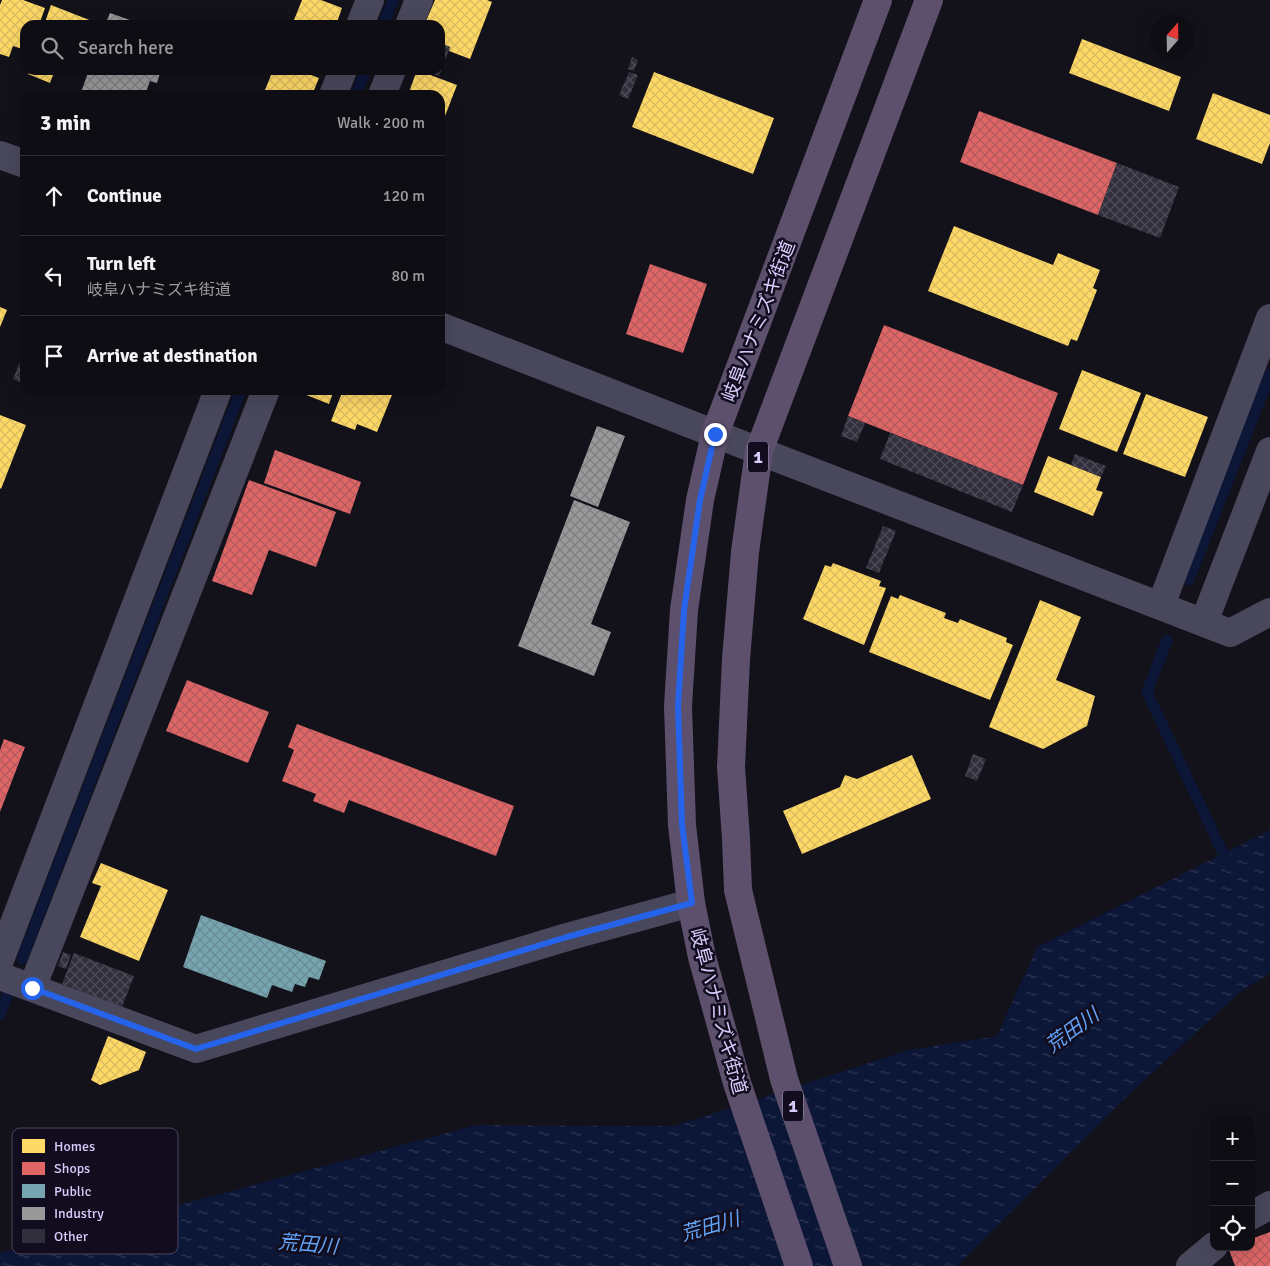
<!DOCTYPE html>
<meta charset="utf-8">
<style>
body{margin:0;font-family:Signika,"Noto Sans JP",sans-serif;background:#17161d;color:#f1f3f6}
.controls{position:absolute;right:15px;bottom:15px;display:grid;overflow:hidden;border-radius:10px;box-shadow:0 5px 20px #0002}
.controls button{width:45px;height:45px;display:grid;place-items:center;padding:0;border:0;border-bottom:1px solid #2e2d34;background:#0e0d14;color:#f1f3f6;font:25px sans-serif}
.compass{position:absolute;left:1150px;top:15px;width:45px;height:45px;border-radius:50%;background:#0e0d14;box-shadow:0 5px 20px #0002;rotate:20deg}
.stop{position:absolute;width:15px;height:15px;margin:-11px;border:4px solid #2563eb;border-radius:50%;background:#fff}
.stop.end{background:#2563eb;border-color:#fff;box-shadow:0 1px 5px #0008}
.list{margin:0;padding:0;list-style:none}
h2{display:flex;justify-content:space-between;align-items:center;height:65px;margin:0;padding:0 20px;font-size:21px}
h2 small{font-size:16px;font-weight:400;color:#9b9ca0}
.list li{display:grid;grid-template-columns:32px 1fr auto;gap:15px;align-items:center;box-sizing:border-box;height:80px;padding:0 20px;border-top:1px solid #2e2d34}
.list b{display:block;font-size:19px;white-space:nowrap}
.list p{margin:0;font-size:16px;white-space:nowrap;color:#9b9ca0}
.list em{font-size:16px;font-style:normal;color:#9b9ca0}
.icon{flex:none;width:28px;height:28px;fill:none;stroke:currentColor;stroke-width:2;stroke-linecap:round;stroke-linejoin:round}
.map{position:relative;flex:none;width:1270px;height:1266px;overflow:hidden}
.search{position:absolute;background:#0e0d14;box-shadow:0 5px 20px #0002;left:20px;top:20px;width:425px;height:55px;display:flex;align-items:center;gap:12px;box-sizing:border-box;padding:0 18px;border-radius:15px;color:#9b9ca0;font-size:19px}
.panel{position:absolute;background:#0e0d14;box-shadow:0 5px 20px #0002;left:20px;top:90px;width:425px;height:305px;border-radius:15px}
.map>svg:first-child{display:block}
.water{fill:url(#water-ripples)}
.homes{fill:url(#homes-cross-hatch)}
.shops{fill:url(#shops-cross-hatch)}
.public{fill:url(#public-cross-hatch)}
.industry{fill:url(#industry-cross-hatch)}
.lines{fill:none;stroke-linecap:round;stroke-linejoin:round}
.stream{stroke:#0c1636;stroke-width:11}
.building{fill:url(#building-cross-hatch)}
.minor{stroke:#49475b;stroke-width:28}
.major{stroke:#5d506c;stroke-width:28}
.route{stroke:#2563eb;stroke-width:6}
.labels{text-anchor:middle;stroke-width:5;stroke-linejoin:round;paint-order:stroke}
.shield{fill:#120d1e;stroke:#9c93b9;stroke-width:1}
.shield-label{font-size:18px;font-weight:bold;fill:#d7cdfc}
.street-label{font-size:19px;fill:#d7cdfc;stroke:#120d1e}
.water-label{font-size:20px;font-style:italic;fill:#61a2f6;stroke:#120d1e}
.key{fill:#120d1e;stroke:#4d4761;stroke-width:1}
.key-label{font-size:14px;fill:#d7cdfc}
</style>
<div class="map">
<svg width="1270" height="1266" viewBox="0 0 1270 1266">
<defs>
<pattern id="water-ripples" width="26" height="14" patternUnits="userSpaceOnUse" patternTransform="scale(1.25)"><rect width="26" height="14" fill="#0c1636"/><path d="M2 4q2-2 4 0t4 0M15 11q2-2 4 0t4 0" fill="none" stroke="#2f3754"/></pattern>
<pattern id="homes-cross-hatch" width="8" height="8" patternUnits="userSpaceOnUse" patternTransform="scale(1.25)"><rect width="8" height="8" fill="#ffd966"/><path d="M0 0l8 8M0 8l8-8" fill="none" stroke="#d9ba61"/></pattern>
<pattern id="shops-cross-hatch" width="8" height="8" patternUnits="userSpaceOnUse" patternTransform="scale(1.25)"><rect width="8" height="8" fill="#e06666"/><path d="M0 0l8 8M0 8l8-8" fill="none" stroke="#b05a5e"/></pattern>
<pattern id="public-cross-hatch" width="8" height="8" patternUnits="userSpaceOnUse" patternTransform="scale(1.25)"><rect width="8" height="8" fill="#76a5af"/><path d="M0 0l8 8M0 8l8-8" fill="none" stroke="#688b96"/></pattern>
<pattern id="industry-cross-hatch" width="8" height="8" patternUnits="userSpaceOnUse" patternTransform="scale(1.25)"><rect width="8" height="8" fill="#999"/><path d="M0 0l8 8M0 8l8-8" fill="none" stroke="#7e7e82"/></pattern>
<pattern id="building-cross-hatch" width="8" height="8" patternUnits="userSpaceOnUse" patternTransform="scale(1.25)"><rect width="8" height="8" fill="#322f3c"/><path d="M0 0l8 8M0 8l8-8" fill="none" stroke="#4f4c59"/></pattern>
</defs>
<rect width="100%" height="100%" fill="#13111a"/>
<path class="water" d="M1270,830v143l-30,19 -120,111 -163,163h-957v-13l476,-128 198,1 235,-76 88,-14 40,-89z"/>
<path class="homes" d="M2,0h21l22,8 -6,17h-14v25l-12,-4 -4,11 -9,-3v-49z
M302,0h19l21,8 -6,17h-44z
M435,0h52l5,2 -22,57 -21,-8 1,-4 -10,-4v-18h-13l1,-3 -2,-1z
M51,5l46,18v2h-53z
M1082,39l99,38 -12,34 -100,-38z
M30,70h25l-5,13 -22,-9z
M273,70h25l21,8 -7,17h-49z
M417,70l40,15 -17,44v-34h-32z
M654,72l120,46 -21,56 -121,-47z
M1213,93l57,22v28l-8,21 -66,-25z
M954,226l99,39 5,-12 42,17 -7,18 4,2 -20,51 -6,-2 -3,7 -140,-55z
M0,307l7,3 -7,17z
M1082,370l59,23 -24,59 -58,-23z
M294,390h40l-5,14z
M343,390h51l-17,42 -20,-8 -2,6 -24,-9z
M1146,394l62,23 -23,60 -62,-23z
M0,415l26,10 -25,64 -1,-1z
M1048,456l53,21 -5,13 7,2 -10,24 -59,-24z
M833,563l48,18 -2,5 7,2 -22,57 -61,-26 22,-54 6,2z
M900,595l46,18 -2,5 14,5 2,-4 47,19 -1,4 7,3 -23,55 -121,-48 22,-56 7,3z
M1040,600l41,17 -25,63 39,16 -8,30 -44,23 -54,-22z
M912,755l19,44 -129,55 -19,-43 57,-24 5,-12 12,4z
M101,863l67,27 -29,71 -59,-24 21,-51 -9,-3z
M108,1036l38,16 -7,18 -39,15 -9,-5z"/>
<path class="shops" d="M979,111l138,52 -19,52 -138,-53z
M650,264l57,20 -24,69 -57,-19z
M884,325l174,68 -35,92 -175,-69z
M275,450l86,32 -11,32 -86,-31z
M249,480l87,32 -20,55 -47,-17 -17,45 -40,-14z
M187,680l82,32 -21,51 -82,-32z
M297,724l217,82 -18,50 -147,-56 -5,13 -31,-12 3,-7 -34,-13 12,-31 -6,-3z
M4,739l21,8 -25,65v-62z
M1270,1232v34h-35l-7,-19h23v-8z"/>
<path class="public" d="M201,915l125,46 -7,19 -10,-3 -4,10 -10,-3 -3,8 -20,-7 -5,13 -84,-31z"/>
<path class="industry" d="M110,13l34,12h-39z
M89,70h72l-4,13 -7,-2 -5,14h-65z
M597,426l28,10 -27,71 -28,-11z
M574,500l56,22 -39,102 20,8 -17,44 -76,-30z"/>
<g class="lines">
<path class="stream" d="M383,25l10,-25
M356,95l10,-25
M1189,580l81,-206
M1167,640l-20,52 82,174
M22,959l219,-569
M0,1015l7,-19"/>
</g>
<path class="building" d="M440,43l10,4 -11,29 -15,-6h16z
M632,57l6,3 -4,11 -6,-2z
M629,72l9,3 -10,24 -9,-4z
M1117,163l62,24 -19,51 -62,-23z
M25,349v35l-12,-5z
M848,416l17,7 -8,19 -16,-6z
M890,433l133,52 -11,27 -132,-53z
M1075,454l31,12 -5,11 -30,-12z
M883,526l13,5 -17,42 -13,-5z
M973,754l13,5 -9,22 -12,-5z
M63,952l8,3 -5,14 -8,-3z
M74,953l60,23 -12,31 -60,-23z"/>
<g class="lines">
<path class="minor" d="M360,25l10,-25
M409,25l10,-25
M333,95l10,-25
M382,95l10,-25
M0,155l25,9
M440,326l319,125 471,182 40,-21
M1161,605l109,-287
M1204,622l66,-171
M0,960l218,-570
M0,976l196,73 371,-112 124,-34
M32,988l234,-598
M1251,1216l19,-11
M1190,1266l24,-20"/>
<path class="major" d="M799,1266l-62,-183 -35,-126 -11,-54 -9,-78 -4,-119 6,-96 16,-110 15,-66 163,-434
M848,1266l-64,-187 -46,-189 -2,-51 -5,-72 5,-108 9,-107 14,-101 170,-451"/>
</g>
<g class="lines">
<path class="route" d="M32,988l164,61 371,-112 125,-34 -10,-79 -4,-118 6,-96 16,-110 15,-66"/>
</g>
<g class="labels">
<g class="shield">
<rect x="748" y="441.5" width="20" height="31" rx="4"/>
<rect x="783" y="1090.5" width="20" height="31" rx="4"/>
</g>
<g class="shield-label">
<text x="758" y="463">1</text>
<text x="793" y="1112">1</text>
</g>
<g class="street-label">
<text transform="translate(758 321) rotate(-69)" y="7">岐阜ハナミズキ街道</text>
<text transform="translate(719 1011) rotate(75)" y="7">岐阜ハナミズキ街道</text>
</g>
<g class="water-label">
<text transform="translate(1072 1030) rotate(-36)" y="7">荒田川</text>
<text transform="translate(710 1226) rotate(-16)" y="7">荒田川</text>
<text transform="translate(308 1244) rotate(5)" y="7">荒田川</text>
</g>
</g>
<rect x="12" y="1128" width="166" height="126" rx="8" class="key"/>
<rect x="22" y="1139" width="23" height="14" fill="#ffd966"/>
<rect x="22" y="1162" width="23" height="13" fill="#e06666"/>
<rect x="22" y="1184" width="23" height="14" fill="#76a5af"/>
<rect x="22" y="1207" width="23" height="13" fill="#999"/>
<rect x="22" y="1229" width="23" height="14" fill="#322f3c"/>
<g class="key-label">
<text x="54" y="1151">Homes</text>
<text x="54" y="1173">Shops</text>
<text x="54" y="1196">Public</text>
<text x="54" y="1218">Industry</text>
<text x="54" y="1241">Other</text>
</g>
</svg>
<div class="controls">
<button>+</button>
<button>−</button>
<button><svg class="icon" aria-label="locate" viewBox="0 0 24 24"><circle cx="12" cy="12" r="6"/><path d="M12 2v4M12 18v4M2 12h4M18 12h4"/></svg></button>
</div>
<svg class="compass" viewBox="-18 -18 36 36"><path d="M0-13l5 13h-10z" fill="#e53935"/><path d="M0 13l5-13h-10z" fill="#9b9ca0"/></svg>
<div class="stop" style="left:32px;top:988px"></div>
<div class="stop end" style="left:715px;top:434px"></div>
<div class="search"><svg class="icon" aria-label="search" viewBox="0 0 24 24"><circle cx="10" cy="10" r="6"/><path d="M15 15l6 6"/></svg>Search here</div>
<section class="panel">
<h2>3 min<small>Walk · 200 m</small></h2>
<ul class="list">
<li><svg class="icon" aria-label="ahead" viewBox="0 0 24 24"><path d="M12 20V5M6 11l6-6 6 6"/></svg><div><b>Continue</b></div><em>120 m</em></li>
<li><svg class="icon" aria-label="left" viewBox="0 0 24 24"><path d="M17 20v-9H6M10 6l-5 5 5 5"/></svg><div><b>Turn left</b><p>岐阜ハナミズキ街道</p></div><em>80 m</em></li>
<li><svg class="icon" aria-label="arrive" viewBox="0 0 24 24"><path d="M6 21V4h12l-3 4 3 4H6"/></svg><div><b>Arrive at destination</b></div></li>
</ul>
</section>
</div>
